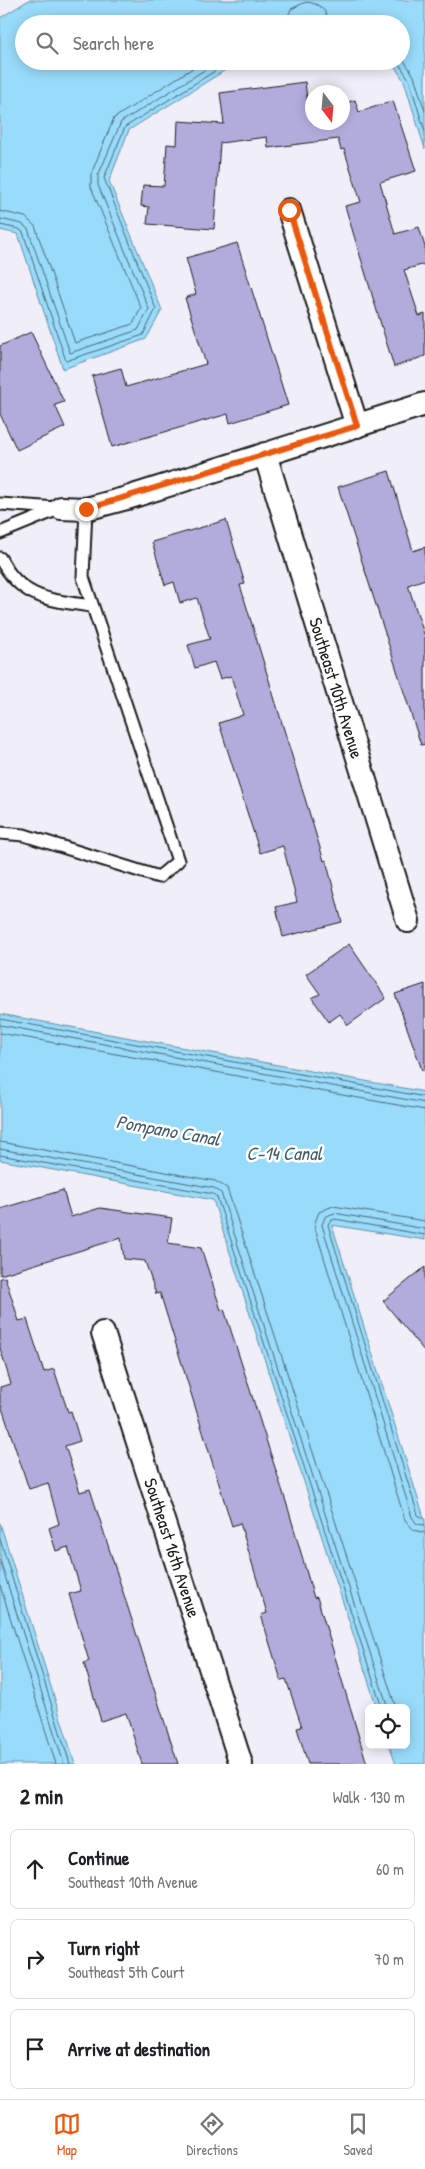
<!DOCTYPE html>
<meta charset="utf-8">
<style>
body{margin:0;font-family:"Patrick Hand",sans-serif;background:#f2f2f2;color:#202124}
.controls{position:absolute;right:15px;bottom:15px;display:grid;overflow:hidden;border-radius:8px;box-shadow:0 2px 12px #0003}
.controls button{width:45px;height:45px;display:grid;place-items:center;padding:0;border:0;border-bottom:1px solid #e0e0e0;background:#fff;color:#202124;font:25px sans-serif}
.compass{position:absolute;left:305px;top:85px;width:45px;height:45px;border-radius:50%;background:#fff;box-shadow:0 2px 12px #0003;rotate:164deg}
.stop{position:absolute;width:15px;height:15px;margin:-11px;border:4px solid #ea580c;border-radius:50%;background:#fff}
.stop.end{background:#ea580c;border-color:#fff;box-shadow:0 1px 5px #0008}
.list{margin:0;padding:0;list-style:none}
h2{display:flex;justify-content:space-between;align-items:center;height:65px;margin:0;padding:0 20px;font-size:21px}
h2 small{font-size:16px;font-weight:400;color:#757577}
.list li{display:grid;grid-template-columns:32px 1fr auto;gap:15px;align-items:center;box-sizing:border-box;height:80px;margin:0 10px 10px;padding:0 10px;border:1px solid #e0e0e0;border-radius:8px}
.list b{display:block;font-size:19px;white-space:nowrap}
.list p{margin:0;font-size:16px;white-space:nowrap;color:#757577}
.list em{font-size:16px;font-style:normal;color:#757577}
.icon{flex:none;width:28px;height:28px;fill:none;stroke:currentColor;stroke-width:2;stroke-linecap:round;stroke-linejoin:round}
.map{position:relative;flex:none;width:425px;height:1764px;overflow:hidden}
.search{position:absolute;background:#fff;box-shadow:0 2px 12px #0003;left:15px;right:15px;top:15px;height:55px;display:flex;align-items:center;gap:12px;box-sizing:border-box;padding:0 18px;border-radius:28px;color:#757577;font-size:19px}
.sheet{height:335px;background:#fff}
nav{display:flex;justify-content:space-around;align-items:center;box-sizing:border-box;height:70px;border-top:1px solid #e0e0e0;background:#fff;font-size:14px;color:#757577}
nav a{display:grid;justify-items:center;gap:2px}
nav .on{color:#ea580c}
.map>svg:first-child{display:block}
.water{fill:#98dbfa;stroke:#668fa1}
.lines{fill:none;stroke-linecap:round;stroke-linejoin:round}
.shore{stroke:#4e6875;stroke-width:1}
.building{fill:#b2acdd;stroke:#1c1c1c}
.service-casing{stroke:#1c1c1c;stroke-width:15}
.minor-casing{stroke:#1c1c1c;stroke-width:26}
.service{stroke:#fff;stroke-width:11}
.minor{stroke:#fff;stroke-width:22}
.route{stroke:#ea580c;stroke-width:6}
.labels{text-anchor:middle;stroke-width:5;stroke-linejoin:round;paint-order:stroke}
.street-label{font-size:18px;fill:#1c1c1c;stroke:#fff}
.water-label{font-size:19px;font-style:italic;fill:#475f6a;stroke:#fff}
</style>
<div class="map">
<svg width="425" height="1764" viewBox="0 0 425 1764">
<rect width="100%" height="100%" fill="#f0eef8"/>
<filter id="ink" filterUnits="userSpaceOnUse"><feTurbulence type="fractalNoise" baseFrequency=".02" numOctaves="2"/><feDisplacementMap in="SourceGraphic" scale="10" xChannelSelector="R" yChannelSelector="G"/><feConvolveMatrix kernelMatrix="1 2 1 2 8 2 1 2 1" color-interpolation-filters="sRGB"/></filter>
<g filter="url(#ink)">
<path class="water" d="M29,0h396v149l-21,-68 -13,-20h10v-37h-77l-18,-3 -5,3h-277v37h216l-111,69 -20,51 53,129 -16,29 -83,30 -45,-135 -18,-4v-212z
M0,1014l425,78v148l-93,-15 93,296v243h-29l-7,-19h17v-37h-29l-164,-508 -213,-40z
M0,1523l75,241h-75z"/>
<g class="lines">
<path class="shore" d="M285,24l6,-15 15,-7c13,1 22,8 23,22
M401,56l13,20 11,35
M397,61l12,18 16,53
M0,211l25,6 10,9 40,117 58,-19 8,-16 -50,-121v-13l23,-56 90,-57
M0,219l22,5 6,5 42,124 68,-23 11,-21 -51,-124v-9l23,-54 98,-61
M0,225l19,4 4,3 43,129 77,-26 13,-26 -52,-131 21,-51 106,-66
M0,1019l425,78
M0,1025l425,78
M0,1033l425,77
M0,1142l215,39 12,7 169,520
M0,1149l214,39 7,5 167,515
M0,1155l213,39 4,3 165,511
M425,1221l-92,-15 -14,6 -5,13 91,295 9,10 11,3
M425,1229l-91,-16 -9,4 -3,8 90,292 5,7 8,1
M425,1235l-90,-16 -5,2 -2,4 90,290 7,4
M0,1539l70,225
M0,1560l64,204
M0,1585l56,179"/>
</g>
<path class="building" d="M305,82l4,33 3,-1v8h30v-18l13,-4 4,12 34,-11 23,70 -36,11 15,52 24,-7 6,20v17l-21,6 15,46 6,-2v42l-31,11 -49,-161 16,-4 -17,-53 -3,1 -3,-11 -70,9 -1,-11 -47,6 -6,86 -67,-5 2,-17 -8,-1 2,-21 21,1 3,-42 10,1 1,-24 46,3 -4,-31z
M237,243l51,162 -58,18 -2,-9 -116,33 -20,-71 29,-8 5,19 80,-23 -21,-66 11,-4 -10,-36z
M31,332l33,70 -9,3 10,22 -48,23 -17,-36v-68z
M389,471l24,80 12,-4v32l-17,6 17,52v107l-4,1 -83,-258z
M226,520l19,64 -5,1 84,276 2,-1 16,62 -59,15 -7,-30 21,-5 -14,-56 -23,7 -41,-130 24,-8 -12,-39 -11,3 -6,-17 -19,6 -7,-23 22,-6 -13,-41 -17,5 -6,-21 -9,3 -13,-43z
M349,944l37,54 -38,27 -8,-11 -11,8 -17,-24 8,-4 -14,-20z
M425,984v86h-3l-27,-76z
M63,1190l8,27 29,-9 72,10 -4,25 33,5 20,62 3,-1 64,199 26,90 3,-1 50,167h-59l-11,-36 5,-1 -16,-48 -5,1 -20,-65 6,-2 -27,-90 -8,3 -72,-233 -4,1 -11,-33 -21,-2 -3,-21 -121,37v-66z
M425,1267v85l-42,-51z
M5,1277l14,44 8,-2 17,53 10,-3 14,43 3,-1 9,30 -15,5 15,46 10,-3 88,275h-36l-16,-51 -25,8 -17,-58 5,-2 -20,-67 12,-3 -13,-44 -12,4 -7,-23 10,-4 -11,-41 -19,6 -29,-87v-15l11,-3 -11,-36v-70z"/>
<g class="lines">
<g class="service-casing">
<path id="service" d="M0,504l57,4
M0,533l61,-25
M0,558c21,41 49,42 91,48
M0,833l24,2 135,42 19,-16 -95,-284 3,-68"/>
</g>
<g class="minor-casing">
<path id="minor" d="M289,210l68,216
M265,454l143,467
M61,508l25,1 41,-11 298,-94
M103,1333l138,431"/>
</g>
<use href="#service" class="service"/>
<use href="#minor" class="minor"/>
</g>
</g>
<g class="lines" filter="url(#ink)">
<path class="route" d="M86,509l271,-83 -68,-216"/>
</g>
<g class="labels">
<g class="street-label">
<text transform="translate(336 688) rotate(73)" y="6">Southeast 10th Avenue</text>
<text transform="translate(172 1548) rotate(72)" y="6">Southeast 16th Avenue</text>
</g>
<g class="water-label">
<text transform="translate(168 1130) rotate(10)" y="7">Pompano Canal</text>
<text x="284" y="1160">C-14 Canal</text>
</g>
</g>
</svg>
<div class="controls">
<button><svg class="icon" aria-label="locate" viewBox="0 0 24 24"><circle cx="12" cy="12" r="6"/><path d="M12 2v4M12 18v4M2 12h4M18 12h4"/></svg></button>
</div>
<svg class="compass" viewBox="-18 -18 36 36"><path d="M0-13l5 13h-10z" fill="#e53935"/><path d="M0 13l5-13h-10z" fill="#757577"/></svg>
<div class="stop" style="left:289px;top:210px"></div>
<div class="stop end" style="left:86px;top:509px"></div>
<div class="search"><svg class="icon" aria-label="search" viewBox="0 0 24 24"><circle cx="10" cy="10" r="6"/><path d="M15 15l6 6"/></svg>Search here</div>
</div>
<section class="sheet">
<h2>2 min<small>Walk · 130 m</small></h2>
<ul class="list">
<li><svg class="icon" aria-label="ahead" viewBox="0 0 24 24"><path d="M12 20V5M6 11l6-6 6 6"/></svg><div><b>Continue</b><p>Southeast 10th Avenue</p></div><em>60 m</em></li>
<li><svg class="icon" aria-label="right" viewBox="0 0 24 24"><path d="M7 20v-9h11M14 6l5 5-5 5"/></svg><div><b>Turn right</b><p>Southeast 5th Court</p></div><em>70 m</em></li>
<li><svg class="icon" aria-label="arrive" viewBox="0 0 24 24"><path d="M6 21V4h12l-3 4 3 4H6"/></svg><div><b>Arrive at destination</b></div></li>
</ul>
</section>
<nav>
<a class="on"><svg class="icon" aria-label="map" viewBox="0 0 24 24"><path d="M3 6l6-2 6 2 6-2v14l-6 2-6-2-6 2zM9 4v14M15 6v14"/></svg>Map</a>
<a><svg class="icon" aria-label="directions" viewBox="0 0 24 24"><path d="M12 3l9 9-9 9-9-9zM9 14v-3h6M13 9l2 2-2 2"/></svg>Directions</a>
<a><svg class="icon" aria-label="saved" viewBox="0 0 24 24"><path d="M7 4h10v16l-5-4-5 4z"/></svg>Saved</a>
</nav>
